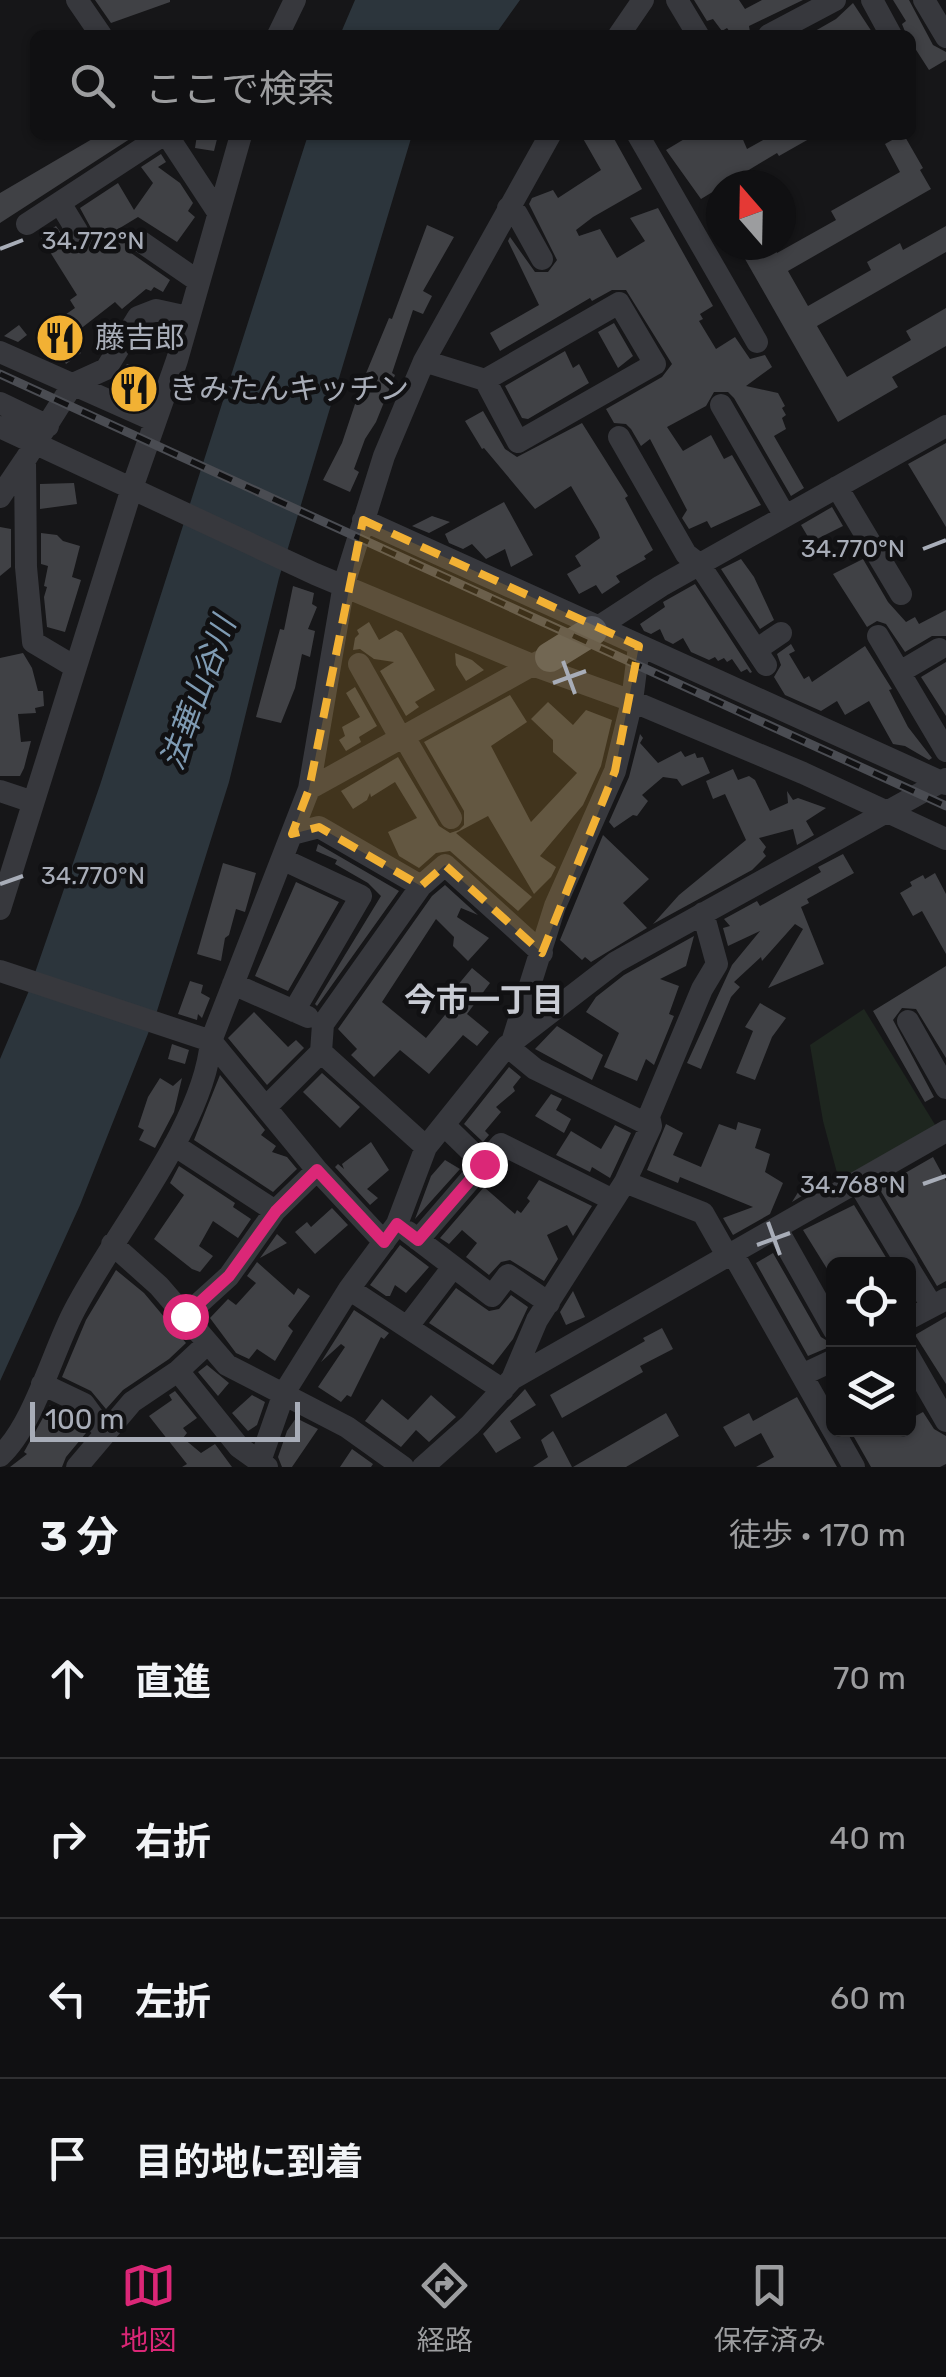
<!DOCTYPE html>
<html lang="ja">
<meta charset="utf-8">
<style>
body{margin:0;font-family:Rubik,"Noto Sans JP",sans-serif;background:#19191b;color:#f1f3f6}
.controls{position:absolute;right:30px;bottom:30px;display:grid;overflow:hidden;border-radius:15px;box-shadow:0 2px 8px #0004}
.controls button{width:90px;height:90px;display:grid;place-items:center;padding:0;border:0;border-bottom:2px solid #303032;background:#101012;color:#f1f3f6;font:50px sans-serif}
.compass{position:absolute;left:706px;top:170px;width:90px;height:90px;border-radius:50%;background:#101012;box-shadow:0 2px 8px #0004;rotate:340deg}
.scale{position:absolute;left:30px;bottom:25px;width:270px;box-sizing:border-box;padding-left:10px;border:5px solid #a8adb8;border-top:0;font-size:28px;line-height:35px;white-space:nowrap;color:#a8adb8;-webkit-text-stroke:8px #111113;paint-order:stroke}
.stop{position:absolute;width:30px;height:30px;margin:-22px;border:8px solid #db2777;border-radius:50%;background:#fff}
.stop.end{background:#db2777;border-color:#fff;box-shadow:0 2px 10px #0008}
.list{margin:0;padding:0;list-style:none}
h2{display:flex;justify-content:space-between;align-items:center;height:130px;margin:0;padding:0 40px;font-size:42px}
h2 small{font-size:32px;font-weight:400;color:#9c9d9f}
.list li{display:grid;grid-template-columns:65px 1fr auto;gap:30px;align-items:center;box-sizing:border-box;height:160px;padding:0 40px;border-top:2px solid #303032}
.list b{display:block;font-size:38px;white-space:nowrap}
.list em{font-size:32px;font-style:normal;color:#9c9d9f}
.icon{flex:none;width:55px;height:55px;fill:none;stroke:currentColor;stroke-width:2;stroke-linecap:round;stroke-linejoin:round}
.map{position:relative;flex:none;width:946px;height:1467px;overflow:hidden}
.search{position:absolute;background:#101012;box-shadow:0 2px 8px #0004;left:30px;right:30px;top:30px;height:110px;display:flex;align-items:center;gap:25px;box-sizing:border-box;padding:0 35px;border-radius:15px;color:#9c9d9f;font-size:38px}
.sheet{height:770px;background:#101012}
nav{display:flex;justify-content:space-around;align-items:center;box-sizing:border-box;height:140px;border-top:2px solid #303032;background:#101012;font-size:28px;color:#9c9d9f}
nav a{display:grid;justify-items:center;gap:5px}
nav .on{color:#db2777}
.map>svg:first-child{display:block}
.green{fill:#1e261f}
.water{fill:#2c353c}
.building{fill:#404145}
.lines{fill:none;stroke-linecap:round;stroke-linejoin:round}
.minor{stroke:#37383d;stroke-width:22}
.major{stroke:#53555c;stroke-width:30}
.rail-casing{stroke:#4a4c52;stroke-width:9}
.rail{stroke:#111113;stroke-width:5;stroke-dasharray:15;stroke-linecap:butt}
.route{stroke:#db2777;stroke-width:12}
.marked{fill:#f2b134;fill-opacity:0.2;stroke:#f2b134;stroke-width:8;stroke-dasharray:20 12;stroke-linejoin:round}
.ticks{fill:none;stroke:#a8adb8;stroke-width:4}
.labels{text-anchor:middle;stroke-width:9;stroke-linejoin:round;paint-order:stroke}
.poi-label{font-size:30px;fill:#a8adb8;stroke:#111113;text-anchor:start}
.water-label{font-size:32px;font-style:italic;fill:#7f9bb3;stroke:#111113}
.neighbourhood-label{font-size:32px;font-weight:bold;fill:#c9ccd4;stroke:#111113}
.ticks-label{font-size:25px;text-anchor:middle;fill:#a8adb8;stroke:#111113;stroke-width:9;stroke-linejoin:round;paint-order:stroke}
</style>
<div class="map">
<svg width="946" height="1467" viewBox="0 0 946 1467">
<rect width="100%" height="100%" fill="#161618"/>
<path class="green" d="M864,1009l73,119 -97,56 -17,-63 -13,-76z"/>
<path class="water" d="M355,0h165l-25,35h-155z
M308,135h104l-133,443 -50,204 -72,229 -77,194 -80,176v-322l28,-66 72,-208z"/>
<path class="building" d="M95,0h75v2l-59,21z
M694,0h45l6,9 17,-9h41l-54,26 1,6 -6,3h-12l-5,-7 -5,3 -9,-12 -6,2z
M893,0h16l24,45 13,7v8l-17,10 -18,-28v-7l-5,-1 -4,-10 4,-3z
M853,3l21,32h-66l28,-16z
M99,135h37l-136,88v-30z
M197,135h21l-4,16 -19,-3z
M581,135h31l30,54 -49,28 -17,13 3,6 21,-7 17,29 28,-17 -15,-23 28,-10 55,98 -13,8 3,5 -4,2 17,28 19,-12 15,22 15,-4 7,12 -26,19 32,7 7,13 -3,2 4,7 -4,3 4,11 -12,7 30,52 -13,8 -57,-98 -6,-6h-14l-8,14 -39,21 16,24 28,-16 13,24 8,-4 29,50 -50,23 -4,-7 -18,8 -7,-11 5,-8 -37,-71 -9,7 -10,-17 -5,-5 -12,-1 -8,-14 56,-32 10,-13 -46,-74h-14l-20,11 -2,-3 -90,53 -10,-18 49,-28 -31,-64 2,-4 25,35h13l9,-12 -28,-56 3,-6 21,-8 5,8 43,-28z
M691,135h50l6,14 25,-14h44l-37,21 -2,-3 -76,46 -35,-49z
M901,135h3l19,33 -3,2 11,19 -143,82 20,35 63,-36 -4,-8 33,-19 3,7 43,-24v26l-129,74 30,51 64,-37 -5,-9 40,-23v38l-54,31 6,10 -60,35 -101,-177h35l5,8 59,-33 -5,-9 69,-39 -15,-28z
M161,154l5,8 -8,5 22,16 13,20 -5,8 7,6 -18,25 -39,-25 -28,17 15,9 6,10 39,27 -7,12 -9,-5 -3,4 -5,-2 -24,20 -7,-7 -45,35 11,16 -15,11 -3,-5 -4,3 -19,-30 35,-24 -5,-8 7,-5 -37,-59 16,-10 13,18 17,-1 6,-13 -12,-22 38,-25 16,27 19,-27 -12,-16z
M427,225l27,12 -31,54 9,5 -9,18 -10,-4 -21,63 3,2 -19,47 -11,17 -11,30 5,3 -9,20 -27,-12 19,-37 20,-60 27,-65 3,1z
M614,323l19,33 -15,12 -20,-36z
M19,325l8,10 -9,7 -14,-6z
M565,351l8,17 6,-4 10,19 -61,36 -6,-1 -17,-32z
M127,364l23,6 -10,27 -20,-8 3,-7 -8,-2z
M483,411l22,38 12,8 65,-34 46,73 -3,2 28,52 -9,6 2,3 -30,17 4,6 -18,12 -6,-9 -17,9 -12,-20 14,-8 -6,-10 25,-18 -2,-6 -27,-46 -36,23 -51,-61 -2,1 -17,-28z
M946,443v84l-38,-63z
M74,483l3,21 -37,5v-25z
M504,502l29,53 -22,12 -6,-18 -19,10 -14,-15 -9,5 -14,-6 -4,-9z
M832,507l11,19 -32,16 -10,-17z
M432,516l18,6 -21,11 -17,-7z
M0,527l11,2v38l-11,9z
M41,533l16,2 6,6 17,5 -8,31 9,3 -16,52 -18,-5 -3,-30 3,-10 -3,-1 4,-20 -7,-2z
M741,559l13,18 20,43 -14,9 -39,-60z
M863,559l25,43 18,20 9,-5 4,7 27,-14v26h-14l-27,16 -19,-28 -9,-3 -10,6 -34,-53z
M695,584l57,88 -2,1 -3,-4 -6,3 -9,-13 -5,3 -3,-4 -6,3 -3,-4 -6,3 -18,-8 -8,-14 -10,6 -8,-4 -5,-11 -9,5 -7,-3 -4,-7 25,-17 -2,-5z
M293,586l21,7 -2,11 5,3 -9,22 7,2 -5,26 -8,-3 -7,34 -14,35 -25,-6 24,-88 4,1z
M369,622l10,18 17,-10 6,3 33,57 -20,12 4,5 -13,9 -26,-45 14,-9 -20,-3 -14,-10 -7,1 2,-12 4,-4 -2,-4z
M791,644l4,7 -6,3 15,25 5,-3 3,6 53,-36 27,43 -3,1 19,37 24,31 -3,2 -24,-14 -12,-2 -24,-43 -24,14 -8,-14 -16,10 -36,-16 -11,-18 7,-12 -4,-11z
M23,653l9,15 6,23h5l1,15 -9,2 1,5 -18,1 3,28 10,-1 -7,27 -4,8h-20v-118z
M455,653l17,7 12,10 -18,11 -10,-16z
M946,662v54l-25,-39z
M355,687l22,39 -18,11 2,5 -15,9 -7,-11 6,-4 -3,-9 18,-10 -14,-24z
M510,695l17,27 -36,24 40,76 46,-49 -24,-21v-12l-22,-21 17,-17 25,23 13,-15 26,10 -11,46 -18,39 -43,51 16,11 -5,10 -17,17 -46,-78 -32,17 76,64 -14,14 -68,-60 -14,2 -17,15 -20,-12 -11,-24 29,-14 -22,-36 -24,15 -1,-4 -3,7 -14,9 -12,-18 57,-34 41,69 11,7 9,-3 5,-5v-14l-40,-69z
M640,734l3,4 -3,5 18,20 23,-12 4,6 10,-4 2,5 6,-1 7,16 -28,13 -5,-7 -14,-2 -21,18 6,6 -11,15 -4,-1 -19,13 -5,-6 20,-45z
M733,769l5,11 11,-4 6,4 15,31 18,-8 -1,-12 6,9 5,-2 28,10 -20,13 8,14 -17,10 -4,-16 -34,9 7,9 -3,5 3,4 -14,14 -99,54 26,-29 67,-55 -21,-46 -12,5 -7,-18z
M603,835l46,44 -26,24 24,25 -56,34 -6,-5 -3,3 -22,-20z
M318,844l81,47 -82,115 -2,-2 66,-108 -13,-13 -33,-19 2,-4 -21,-9z
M843,854l11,19 -47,26 2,4 -8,4 23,57 -56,24 35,-59 -8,-5 -33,37 -1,-4 -27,25 6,5 -9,10 -30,72 -14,-6 45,-98 28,-34 -32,15 -5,-18 7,-2 -6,-7 33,-18 3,5 18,-10 43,-24 -3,-5z
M223,863l33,10 -11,39 -9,-3 -7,26 -4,3 -4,23 -24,-7z
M935,873l11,21v60l-24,-43 -9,5 -13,-23 12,-7 -2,-4 13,-7 2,4z
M296,882l43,20 -51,89 -33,-15z
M445,885l33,30 -17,-7 -4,9 32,21 -21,23 -15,-15 1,-9 -18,-18 -54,83 44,36 33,-40 -7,-6 20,-24 18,15 -23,31 22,18 -12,14 -14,-11 -34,39 -29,-24 -26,27 -23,-22 6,-6 -19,-20 94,-133z
M694,936l-8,30 -26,13 19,7 -10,28 5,2 -20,49 -8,-6 -9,22 -33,-14 15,-34 -33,-21 10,-15 28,-22z
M946,966v92l-30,-49 -14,-1 -9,12 41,77 -9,5 -52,-91z
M190,981l13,4 -2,8 9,5 -8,20 -4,-4 -1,6 -19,-6z
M760,1003l26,15 -14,19 -17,43 -19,-7 17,-42 -8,-4z
M254,1012l34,35 8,-7 8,8 -37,37 -39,-47z
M557,1026l46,29 -11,25 -57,-31z
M172,1044l17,6 -4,14 -17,-5z
M509,1067l12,10 -8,10 2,4 -19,16 5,5 -16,19 4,4 -6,7 -19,-18z
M322,1073l38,34 -20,21 -37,-36z
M220,1075l45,55 -4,5 15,11 -4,6 15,5 10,12 -24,23 -79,-52z
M160,1078l13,8 9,-8 -8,34 -19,36 -16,-8 5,-10 -6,-3 10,-30z
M551,1094l11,5 -6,11 15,9 -7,14 -29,-17z
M738,1122l23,7 -6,19 15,6 -5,18 18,11 -13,31 -37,21 -10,-17 30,-11 -73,-30 -2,6 -31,-13 19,-46 17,9 -10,22 28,12 18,-43 17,6z
M615,1125l16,8 -21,45 -18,-11 -2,5 -34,-17 15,-24 30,18z
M371,1142l18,28 -22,19 11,9 -8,7 -35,-38 3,-3 6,5 -2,-5z
M933,1157l13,24v100l-9,5 -58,-98z
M445,1160l15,9 -45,50 16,-43z
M179,1166l56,37 -2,4 18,12 -13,19 -25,-17 -14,25 14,10 -13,16 -8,-3 -38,-30 30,-44 -14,-12z
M807,1178l13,7 -28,17z
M539,1180l53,26 -19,30 -6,-11 -20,10 11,24 -14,22 -34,-21 -9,2 -12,13 -23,-18 11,-14 -15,-13 -13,14 -9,-6 44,-51 31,27 2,-4 4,3 9,-12 -3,-3z
M854,1205l36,59h-56v6l-5,2 -26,-42z
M332,1208l16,17 -33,29 -20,-22 12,-10 4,5z
M277,1234l10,9 -27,15z
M400,1245l29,22 -23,26 -11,-8 -5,11h-4l-16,-11z
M773,1253l48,84 13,8 -26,11 -52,-93z
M257,1262l37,33 4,-7 12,8 -22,30 5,5 -18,30 -18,-12 -8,10 -13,-6 -26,-35 18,-19 8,6 20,-22 -9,-7z
M116,1270l28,23 42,50 -17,16 -46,31 -17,19 -15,-18 -29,-14 24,-57z
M456,1288l33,23 10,-2 12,-14 17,12 -15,32 -20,26 -64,-42z
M573,1291l12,26 -19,8 -6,-13z
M354,1310l35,23 -5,6 -3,-2 -30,60 -4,-2 -6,7 -23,-15 27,-40 -4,-3 -20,18z
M946,1317v67l-31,-49z
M662,1328l11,21 -33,17 3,6 -81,46 -12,-23 95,-54 -2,-3z
M207,1365l22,18 -11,13 -20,-24z
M525,1389l11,16 -26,16 11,17 -25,15 -13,-19z
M175,1391l22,27 -14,10 4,5 -4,5 18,15 14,-9 17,23h-50l5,-3 -38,-48 23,-16 -3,-5z
M252,1395l13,7 -8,23 -9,6 -16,-18z
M431,1395l25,22 -27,25 -13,-12 -15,17 -36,-26 17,-22 26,21z
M797,1397l40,70h-81l18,-10 -13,-24 -26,14 -12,-20 26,-14 4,8z
M50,1405l24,11 12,17 -20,24 -4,10h-52l17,-13 -3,-2z
M923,1412l11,17 12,7v28l-6,3h-69l-21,-37h58v-10z
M666,1413l13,23 -53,31h-53z
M296,1418l22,11 -26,38h-10l-4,-10 9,-26z
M553,1431l5,9 14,27h-39l15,-10 -7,-17z
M352,1449l21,15 -2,3h-31z"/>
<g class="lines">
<path class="minor" d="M77,0l24,35
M677,0l21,35
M872,0l19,35
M924,0l22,37
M278,35l17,-35
M619,35l24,-35
M769,35l66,-35
M167,135l50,76
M638,135l119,207
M60,203l17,28
M508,208l9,6 25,45
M27,224l136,-89
M140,241l58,40
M0,352l155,69
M424,361l61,19 33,62 137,-78 -36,-61 -134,77
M0,403l48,23
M721,405l64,111
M0,427l315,147 217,91 100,36 171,72 143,66
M619,437l67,117 13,10 67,101
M837,487l64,107
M0,497l25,-37
M363,520l583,264
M592,631l69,-45 285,-160
M878,636l68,115
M756,650l25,-17
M359,664l41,73
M75,667l-42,-25 -7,-75 -1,-107 48,-76 33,-15 32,-52 18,-7 32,7
M900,672l39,-23
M403,735l48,83
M309,789l229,-127
M0,791l33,11
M292,834l27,-7 102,59
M282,859l79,37 -67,115
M0,909l132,-421 45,-128 64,-225
M0,971l211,70 106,129 67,72
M233,984l75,33
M908,1021l38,67
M512,1042l43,-136 60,-135 17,-70 7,-55
M507,1046l28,23 116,57
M267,1106l54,-54
M444,1125l40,39
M174,1145l101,66
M426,1147l-105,-95 2,-28 98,-138 24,-21 97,88
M625,1182l78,31 25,44
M858,1182l49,82
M777,1229l57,101
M408,1232l84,64 16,-21 41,28
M418,1240l83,-96 112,56
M112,1244l47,42 68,79 120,62 56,40
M733,1254l121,213
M908,1267l24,39
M349,1289l154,101
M185,1316l44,-40 46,-65 42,-41
M908,1319l38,-20
M408,1326l45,-59
M908,1355l38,66
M178,1371l61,76 28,20
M802,1375l32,-15
M512,1379l25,-59 88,-138 26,-56 -2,-10 53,-127 15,-25 -14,-51
M42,1384l42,20 21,29
M0,1456c33,-30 52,-102 73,-143 40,-79 131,-186 138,-272l98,-252 35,-205 40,-128 40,-95 126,-226
M77,1467l55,-65 46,-31 29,-27
M258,1467l26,-74 65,-104 48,-65 29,-77 81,-101 109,-84 330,-183
M423,1467l47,-42 42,-46 434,-248"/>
<path class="major" d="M550,657l42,-26"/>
<g class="rail-casing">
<path id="rail" d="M0,374l946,432"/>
</g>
<use href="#rail" class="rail"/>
</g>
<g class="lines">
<path class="route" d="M185,1316l44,-40 47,-65 41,-41 67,72 13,-18 21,16 66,-76"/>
</g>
<path class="marked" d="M363,520l276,126 -24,125 -73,182 -97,-88 -24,21 -102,-59 -27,7 17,-45z"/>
<path class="ticks" d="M0,249l23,-9M923,549l23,-9M563,661l12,33M553,683l33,-12M0,884l23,-8M923,1184l23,-8M768,1222l12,33M757,1245l33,-12"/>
<defs>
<g id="restaurant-disc" transform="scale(2.5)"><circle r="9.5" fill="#f2b134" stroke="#111113"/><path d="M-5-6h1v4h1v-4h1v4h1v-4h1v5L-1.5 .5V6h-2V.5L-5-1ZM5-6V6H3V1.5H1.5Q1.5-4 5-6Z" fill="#111"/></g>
</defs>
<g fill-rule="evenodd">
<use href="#restaurant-disc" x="60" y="338"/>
<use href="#restaurant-disc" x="134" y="389"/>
</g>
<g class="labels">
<g class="poi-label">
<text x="95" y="348">藤吉郎</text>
<text x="169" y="399">きみたんキッチン</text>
</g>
<g class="water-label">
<text transform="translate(198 693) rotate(-70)" y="11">法華山谷川</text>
</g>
<g class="neighbourhood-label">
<text x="484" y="1011">今市一丁目</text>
</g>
</g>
<g class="ticks-label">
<text x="93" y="249">34.772°N</text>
<text x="853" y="557">34.770°N</text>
<text x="93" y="884">34.770°N</text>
<text x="853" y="1193">34.768°N</text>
</g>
</svg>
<div class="controls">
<button><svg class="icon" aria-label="locate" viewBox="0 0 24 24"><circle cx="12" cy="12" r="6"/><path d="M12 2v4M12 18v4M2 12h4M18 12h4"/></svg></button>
<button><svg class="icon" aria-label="layers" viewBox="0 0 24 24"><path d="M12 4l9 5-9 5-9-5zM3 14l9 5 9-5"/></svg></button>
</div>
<svg class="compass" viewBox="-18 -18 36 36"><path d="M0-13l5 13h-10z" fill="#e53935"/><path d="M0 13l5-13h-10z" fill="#9c9d9f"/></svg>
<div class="scale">100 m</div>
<div class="stop" style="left:185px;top:1316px"></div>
<div class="stop end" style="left:484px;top:1164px"></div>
<div class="search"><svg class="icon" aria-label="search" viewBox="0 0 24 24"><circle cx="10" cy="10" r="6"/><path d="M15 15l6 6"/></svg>ここで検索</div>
</div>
<section class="sheet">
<h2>3 分<small>徒歩 · 170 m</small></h2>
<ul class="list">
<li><svg class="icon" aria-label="ahead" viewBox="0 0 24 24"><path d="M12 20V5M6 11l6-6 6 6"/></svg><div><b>直進</b></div><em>70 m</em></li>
<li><svg class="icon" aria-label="right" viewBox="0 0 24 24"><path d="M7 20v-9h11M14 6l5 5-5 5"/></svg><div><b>右折</b></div><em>40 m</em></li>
<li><svg class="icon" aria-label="left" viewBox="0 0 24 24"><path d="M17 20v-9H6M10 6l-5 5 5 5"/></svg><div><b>左折</b></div><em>60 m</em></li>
<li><svg class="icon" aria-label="arrive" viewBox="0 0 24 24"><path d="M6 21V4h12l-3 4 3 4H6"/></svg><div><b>目的地に到着</b></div></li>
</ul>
</section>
<nav>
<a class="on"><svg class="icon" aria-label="map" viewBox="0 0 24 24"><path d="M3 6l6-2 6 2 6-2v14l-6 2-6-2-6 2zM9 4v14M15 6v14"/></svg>地図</a>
<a><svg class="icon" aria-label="directions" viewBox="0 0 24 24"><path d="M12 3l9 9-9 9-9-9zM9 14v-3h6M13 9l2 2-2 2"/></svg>経路</a>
<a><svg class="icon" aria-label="saved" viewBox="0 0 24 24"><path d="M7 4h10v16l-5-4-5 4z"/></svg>保存済み</a>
</nav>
